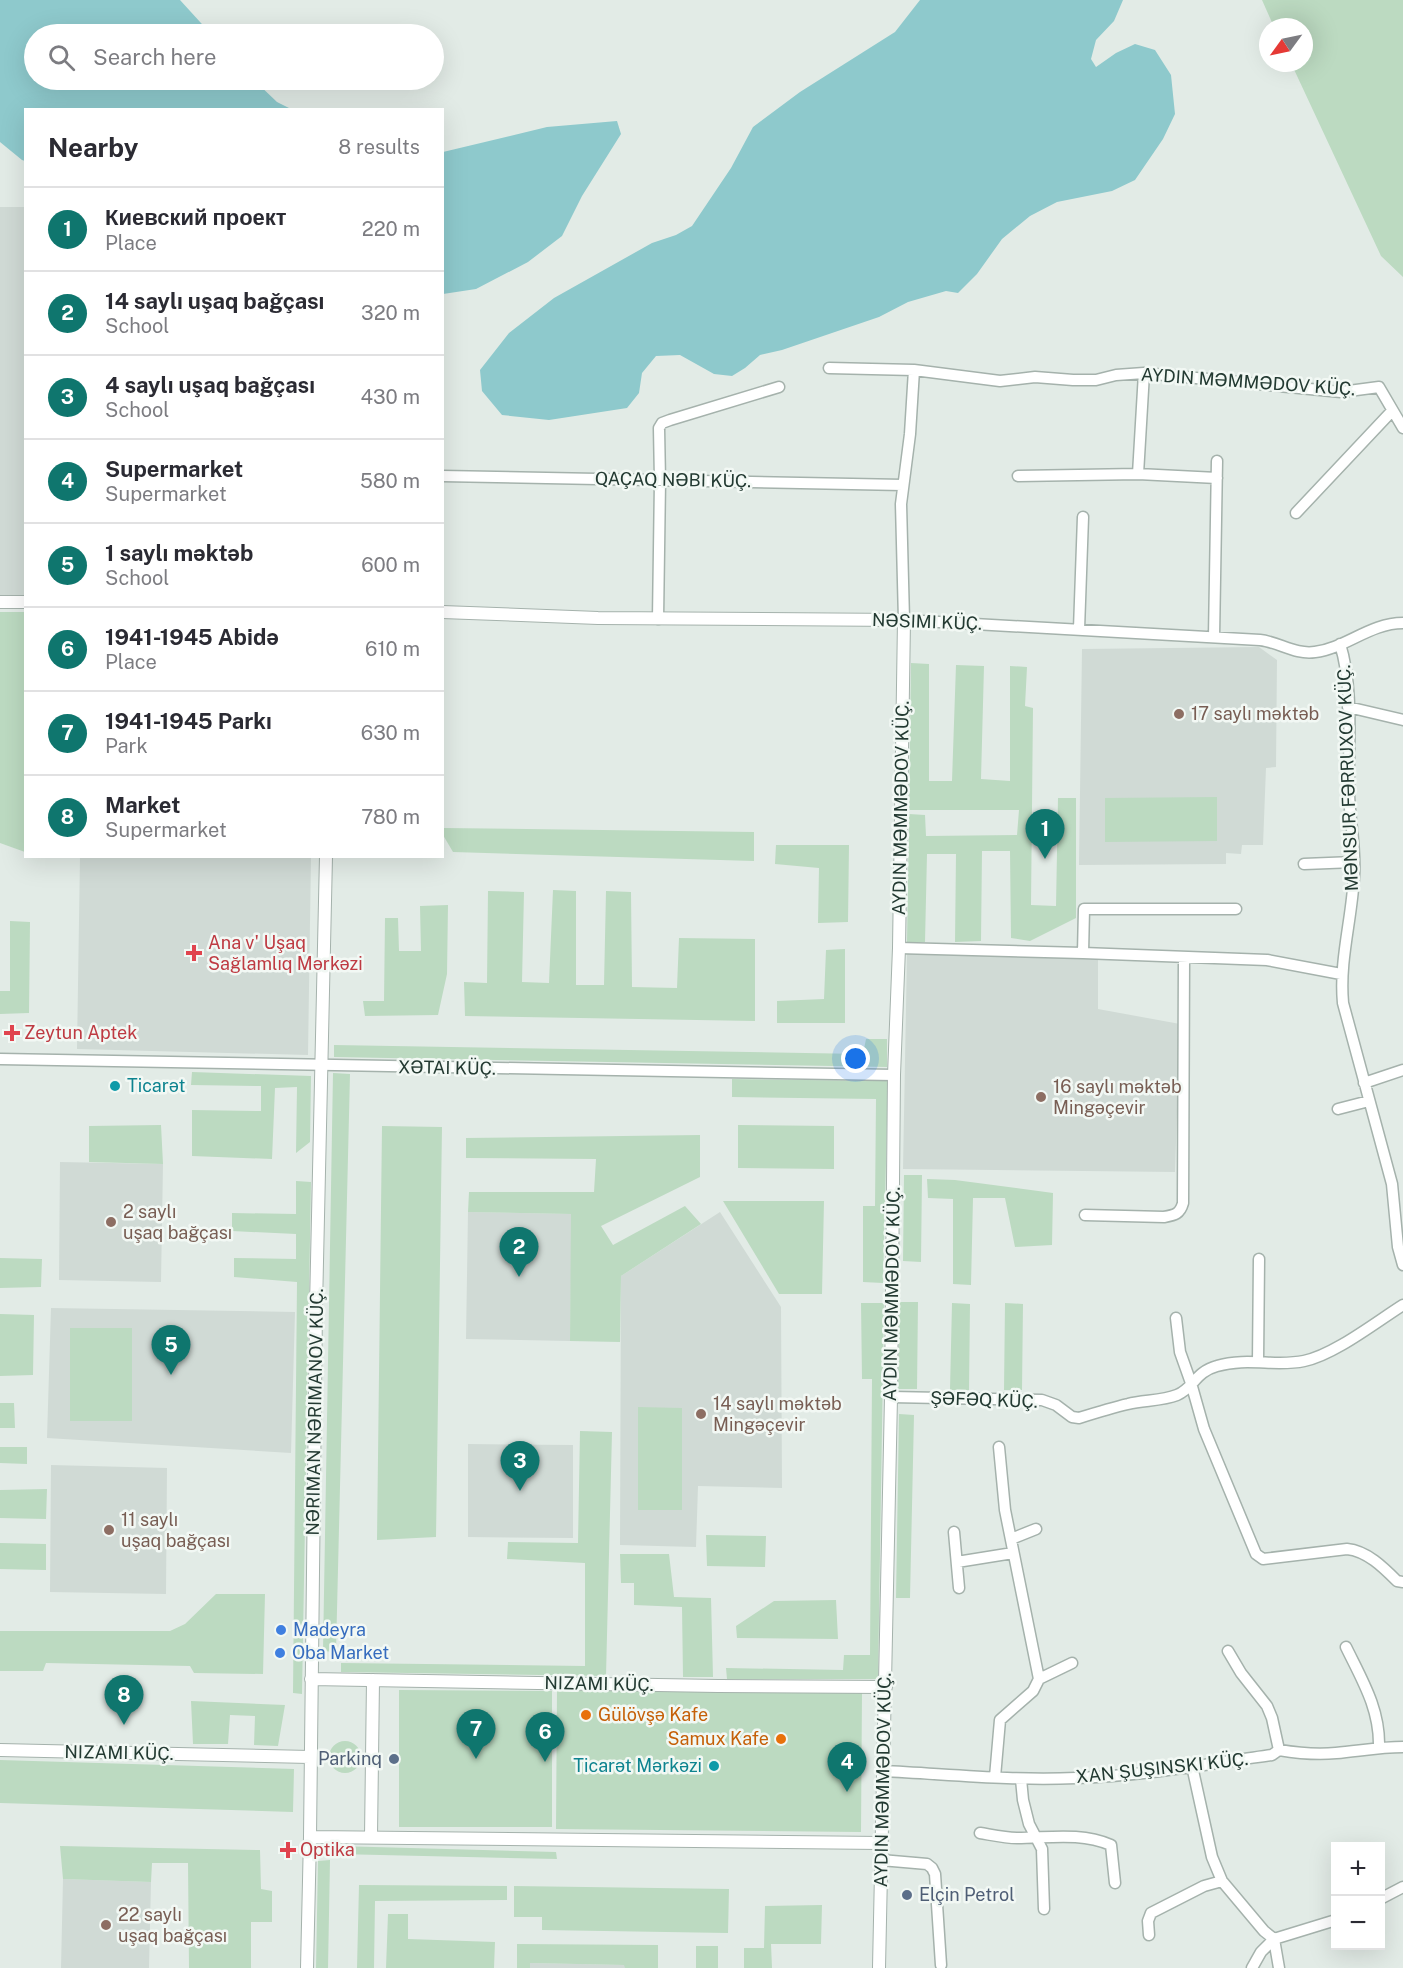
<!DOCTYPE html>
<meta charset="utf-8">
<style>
body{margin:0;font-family:"Public Sans",sans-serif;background:#f7f7f7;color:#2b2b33}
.controls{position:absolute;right:18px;bottom:18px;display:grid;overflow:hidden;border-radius:0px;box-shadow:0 6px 24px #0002}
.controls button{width:54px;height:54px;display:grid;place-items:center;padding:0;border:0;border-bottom:2px solid #e1e1e2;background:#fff;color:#2b2b33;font:30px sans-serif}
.compass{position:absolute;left:1259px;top:18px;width:54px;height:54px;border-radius:50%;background:#fff;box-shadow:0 6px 24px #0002;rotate:237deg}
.you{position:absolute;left:856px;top:1059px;width:21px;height:21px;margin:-15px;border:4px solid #fff;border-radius:50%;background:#1a73e8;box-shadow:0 0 0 9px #1a73e833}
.badge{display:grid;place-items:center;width:39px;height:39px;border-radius:50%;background:#0f766e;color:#fff;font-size:20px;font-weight:700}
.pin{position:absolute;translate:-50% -50px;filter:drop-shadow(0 2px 3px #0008)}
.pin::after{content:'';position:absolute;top:32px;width:21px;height:18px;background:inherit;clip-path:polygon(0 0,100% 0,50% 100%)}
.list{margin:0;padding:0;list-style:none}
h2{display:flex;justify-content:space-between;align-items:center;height:78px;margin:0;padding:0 24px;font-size:26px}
h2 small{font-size:20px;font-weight:400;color:#7c7c81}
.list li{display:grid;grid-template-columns:39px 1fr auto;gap:18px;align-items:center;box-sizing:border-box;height:84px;padding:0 24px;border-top:2px solid #e1e1e2}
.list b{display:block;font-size:22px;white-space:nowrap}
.list p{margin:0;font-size:20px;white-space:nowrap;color:#7c7c81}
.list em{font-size:20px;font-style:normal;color:#7c7c81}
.icon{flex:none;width:33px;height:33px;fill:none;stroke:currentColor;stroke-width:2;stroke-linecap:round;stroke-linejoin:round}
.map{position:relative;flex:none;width:1403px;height:1968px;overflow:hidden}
.search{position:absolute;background:#fff;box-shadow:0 6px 24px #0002;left:24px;top:24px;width:420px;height:66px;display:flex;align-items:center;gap:15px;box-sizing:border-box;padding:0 21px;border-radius:33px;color:#7c7c81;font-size:22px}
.panel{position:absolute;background:#fff;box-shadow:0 6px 24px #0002;left:24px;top:108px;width:420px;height:750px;border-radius:0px}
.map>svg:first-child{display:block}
.built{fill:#d0dad5}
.green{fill:#bcdac1}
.water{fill:#8ec9cc}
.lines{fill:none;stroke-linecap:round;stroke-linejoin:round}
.minor-casing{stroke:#a5b2ac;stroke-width:13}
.tertiary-casing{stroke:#a5b2ac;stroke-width:14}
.minor{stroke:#fff;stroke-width:10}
.tertiary{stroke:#fff;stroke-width:12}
.education-dot{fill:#8d6e63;stroke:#f2f8f4;stroke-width:2}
.health-dot{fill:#e0444e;stroke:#f2f8f4;stroke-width:2}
.culture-dot{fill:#0f9aa8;stroke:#f2f8f4;stroke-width:2}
.shop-dot{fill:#3f7fe0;stroke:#f2f8f4;stroke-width:2}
.food-dot{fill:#e8710a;stroke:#f2f8f4;stroke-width:2}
.service-dot{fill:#5c6f8a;stroke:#f2f8f4;stroke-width:2}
.labels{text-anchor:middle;stroke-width:5;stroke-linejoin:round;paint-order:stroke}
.street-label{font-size:18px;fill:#233a32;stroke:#f2f8f4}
.education-label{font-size:18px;fill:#785e54;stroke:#f2f8f4;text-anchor:start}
.health-label{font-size:18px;fill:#be3a42;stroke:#f2f8f4;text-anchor:start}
.culture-label{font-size:18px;fill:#0d838f;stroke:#f2f8f4;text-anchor:start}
.shop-label{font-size:18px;fill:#366cbe;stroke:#f2f8f4;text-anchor:start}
.food-label{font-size:18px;fill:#c56008;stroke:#f2f8f4;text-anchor:start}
.service-label{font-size:18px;fill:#4e5e75;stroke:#f2f8f4;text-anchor:end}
</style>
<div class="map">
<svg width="1403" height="1968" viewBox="0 0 1403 1968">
<rect width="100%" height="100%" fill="#e2ebe6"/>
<path class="built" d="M0,207h25v388h-25z
M1259,647l18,13 -1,107 -10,1 -3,77h-21l-1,9 -15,-1v11l-147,1 3,-216z
M80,857h231l-3,198 -231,-6z
M907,954l191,5v50l82,15 -5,148 -272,-3z
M60,1162l103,2 -2,118 -102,-2z
M468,1212l104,2 -2,127 -104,-2z
M720,1212l61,95 1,181 -84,-2 -2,61 -76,-2 1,-269z
M51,1308l244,4 -4,141 -244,-15z
M468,1444l105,1v93l-105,-1z
M51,1465l116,3 -1,126 -116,-2z
M63,1879l88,3 -2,86h-88z
M530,1963l95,2v3h-95z"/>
<path class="green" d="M1262,0h141v277l-22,-21 -90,-193h13v-36h-30z
M0,612h25v240l-25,-9z
M911,663l18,1v117h23l4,-116 28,1 -3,113 29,2v-115l17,1 -2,39 8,2 -2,197 25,1 2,-108h18v120l-46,23 -19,-3 -1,-87h-28l-1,90 -26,1 1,-88h-29l-2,88h-18l2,-128 16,1 1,21 91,-1 2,-25h-110z
M1217,797v44l-112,1v-44z
M443,828l311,4v29l-301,-9 -10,-17z
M776,845h73l-1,77 -30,1 1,-55 -44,-4z
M553,890l23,1v94h28l2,-94 25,1 1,95 45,1 2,-50 76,1v82l-290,-5 -1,-34 23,1 1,-92 36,1 -2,90 27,1z
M448,905l-1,69 -9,41 -73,1 -2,-15h21l1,-83h13l1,33h22l-1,-45z
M10,921l20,1 -1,91 -29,1v-23h10z
M845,949v74h-68v-22l47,-2 2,-49z
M866,1039h21v28l-553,-10v-12l529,9z
M192,1072l119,4 -1,66 -14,11 1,-66 -22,1 -3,71 -80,-3v-46l69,1v-25l-70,-1z
M333,1073l17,1 -14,578 -13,-1z
M732,1079l156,2 -5,202 -20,-1v-76h12l1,-107 -144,-2z
M161,1125l2,39 -74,-2v-36z
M738,1125l96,1v43l-96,-1z
M382,1126l60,1 -6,410 -59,3z
M700,1135v42l-99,49 12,19 72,-39 16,18 -80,52 -1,66 -50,-1 1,-127 -103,-2 1,-20h125l2,-33 -130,-1v-20z
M904,1175h18l-1,87 -18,-1z
M927,1179l28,1 98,13 -1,52 -37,2 -10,-49h-32l-2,87 -18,-1v-85l-25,-1z
M296,1181l15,1 -9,512 -9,-1 4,-411 -63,-5v-19l62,1v-25l-64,-3v-18l64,1z
M723,1201h101l-2,93h-43z
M0,1258l42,1 -1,28 -41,1z
M899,1302h19l-1,87h-19z
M861,1303h23l-6,376h-151l-1,-11 117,2 1,-15h26l2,-276h-10z
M952,1303l18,1 -1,86h-19z
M1005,1303l18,1 -1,86h-18z
M0,1314l34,1 -1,60 -33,1z
M70,1328h62v93h-62z
M0,1403h14l1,25h-15z
M638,1407l44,1v102h-44z
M899,1414l15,1 -4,183h-14z
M580,1431l32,1 -6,244 -265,-4v-9l244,3v-103l-78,-4 1,-17 70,1z
M0,1447h27v17l-27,-1z
M47,1489l-1,30 -46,-1v-28z
M706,1535l60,1 -1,31 -58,-1z
M0,1543l46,1v26l-46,-1z
M620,1554h49l5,43 37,1 2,79h-30l-1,-70 -48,-2v-22h-13z
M216,1594h49l-2,80 -69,-1 -4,-7 -144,-3 -3,8h-43v-40h170l15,-7z
M836,1600l2,39 -101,-1 -1,-12 38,-25z
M399,1690l153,1v136h-153z
M557,1690l305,3 -1,139 -305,-3z
M191,1701l94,4 -7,41 -24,-1 1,-29 -25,-1 -2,29h-35z
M329 1757a16 16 0 1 1 32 0a16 16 0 1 1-32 0Z
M0,1760l294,9 -1,43 -293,-9z
M60,1846l200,4 1,39 11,2v31h-21v46h-62l-1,-105h-36l-1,19 -88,-3z
M337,1846l219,6 1,7 -220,-5z
M330,1860l-2,108h-12l2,-107z
M359,1885l148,1v14l-132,1 -1,67h-17z
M514,1886l215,3 -1,44 -186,-3v-13h-28z
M822,1905l-1,39h-50l1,24h-28v-20h20l1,-42z
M388,1914h20v25l87,3 -1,26h-108z
M517,1944l141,1v23h-33l-1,-3 -94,-2v5h-13z
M696,1946h22v22h-22z"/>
<path class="water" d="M0,0h180l31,34h-177v46h220l23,22 14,7 -265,1 -1,51 -3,-1 -22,-18z
M920,0h203l-9,21 -18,19 -5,19 5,8 20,-14 19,-9 20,6 16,25 4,39 -12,25 -28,41 -23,11 -55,11 -27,14 -28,23 -25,35 -19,19 -12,-2 -38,11 -29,15 -97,33 -22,5 -15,13 -13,8 -18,-2 -34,-19 -24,1 -14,17 -3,20 -12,15 -78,12 -47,-5 -20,-24 -2,-21 29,-37 45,-35 98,-55 24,-8 16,-9 39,-58 22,-41 47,-35 95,-60z
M617,121l4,13 -39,62 -20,40 -34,26 -52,27 -33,5v-142l104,-25z"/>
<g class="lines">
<g class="minor-casing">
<path id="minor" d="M829,368l85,2 86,11 35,-4 38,3h23l20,-5 28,-2 197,19 38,-5 24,41
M914,370l-4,64 -9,70 3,116 356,20c19,2 35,15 55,12 31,-4 55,-29 88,-29
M1138,474l6,-101
M442,476l461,9
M1018,476l120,-2 79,4
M1296,513l96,-102
M658,619l2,-138 -1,-53 3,-5 8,-3 109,-33
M1079,629l4,-112
M1214,637l3,-176
M1340,644c14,44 8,103 9,150 1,27 7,55 5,82 -2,43 -15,84 -11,127l49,181 6,63 5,18
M1348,707l55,13
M1304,864l50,-2
M899,948l184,5 184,7 74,14
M1083,953l1,-44h152
M0,1059l894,16
M1364,1083l39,-13
M1338,1109l31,-8
M1085,1215l79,2c11,-2 16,-3 19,-14l1,-245
M1176,1318l4,34 11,31 13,46 52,125 7,5 84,-10c20,2 36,18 50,32l6,1
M1258,1362l1,-103
M891,1397l151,3 14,5 16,12 7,1c16,-5 32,-10 49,-14 15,-4 34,-3 49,-9 17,-7 18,-23 40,-29 30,-9 59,1 87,-5 30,-6 72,-39 99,-56
M954,1532l5,56
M1011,1539l25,-10
M957,1562l56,-9
M1346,1647c16,33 34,62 33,100
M1228,1651l13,22 26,33 5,12 7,32
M1039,1679l33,-16
M1192,1766l20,91 10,24 42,50 10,8 5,29
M883,1771c64,3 129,10 193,7 66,-2 131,-14 196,-23l7,-5c18,3 38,5 57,3 23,-2 44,-6 67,-6
M995,1777l5,-57 33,-29 6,-12 -34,-169 -6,-63
M1021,1779l2,21 6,24 13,25 2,60
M980,1833c12,2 25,5 37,5 32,0 63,-6 94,7l4,38
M881,1860l46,4 5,4 3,6 6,91
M1380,1899l23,-12
M1149,1935l-1,-14 3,-8 53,-27 18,-5
M1252,1968l9,-16 13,-13 62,-19"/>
</g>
<g class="tertiary-casing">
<path id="tertiary" d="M0,602h26
M442,612l156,6 306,2 -5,328 -5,127 -3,322 -12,571
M311,1679l407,7 168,1
M0,1750l310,7
M310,1837l571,6
M371,1837l2,-157
M307,1968l3,-131 6,-530 10,-451"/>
</g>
<use href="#minor" class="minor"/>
<use href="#tertiary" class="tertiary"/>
</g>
<g class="education-dot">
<circle cx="1179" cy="714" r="6"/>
<circle cx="1041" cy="1097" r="6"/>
<circle cx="111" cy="1222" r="6"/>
<circle cx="701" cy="1414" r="6"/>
<circle cx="109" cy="1530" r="6"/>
<circle cx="106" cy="1925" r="6"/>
</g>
<g class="health-dot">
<path d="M191 944h6v6h6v6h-6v6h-6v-6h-6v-6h6z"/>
<path d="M9 1024h6v6h6v6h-6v6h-6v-6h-6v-6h6z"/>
<path d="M285 1841h6v6h6v6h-6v6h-6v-6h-6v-6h6z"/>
</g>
<g class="culture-dot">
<circle cx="115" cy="1086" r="6"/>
<circle cx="714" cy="1766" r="6"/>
</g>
<g class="shop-dot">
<circle cx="281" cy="1630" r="6"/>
<circle cx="280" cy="1653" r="6"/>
</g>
<g class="food-dot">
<circle cx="586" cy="1715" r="6"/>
<circle cx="781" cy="1739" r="6"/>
</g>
<g class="service-dot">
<circle cx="394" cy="1759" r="6"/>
<circle cx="907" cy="1895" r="6"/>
</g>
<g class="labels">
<g class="street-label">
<text transform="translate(1248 382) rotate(4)" y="6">AYDIN MƏMMƏDOV KÜÇ.</text>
<text transform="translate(673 480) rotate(1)" y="6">QAÇAQ NƏBI KÜÇ.</text>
<text transform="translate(927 622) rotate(2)" y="6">NƏSIMI KÜÇ.</text>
<text transform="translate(1348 778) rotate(-92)" y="6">MƏNSUR FƏRRUXOV KÜÇ.</text>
<text transform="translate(901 808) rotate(-89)" y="6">AYDIN MƏMMƏDOV KÜÇ.</text>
<text transform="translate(447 1068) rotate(1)" y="6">XƏTAI KÜÇ.</text>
<text transform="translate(892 1294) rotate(-89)" y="6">AYDIN MƏMMƏDOV KÜÇ.</text>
<text transform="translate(984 1400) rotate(2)" y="6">ŞƏFƏQ KÜÇ.</text>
<text transform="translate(315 1412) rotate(-89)" y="6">NƏRIMAN NƏRIMANOV KÜÇ.</text>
<text transform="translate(599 1684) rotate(1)" y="6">NIZAMI KÜÇ.</text>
<text transform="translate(119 1753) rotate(1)" y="6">NIZAMI KÜÇ.</text>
<text transform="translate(1162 1768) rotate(-6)" y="6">XAN ŞUŞINSKI KÜÇ.</text>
<text transform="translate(883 1780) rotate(-89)" y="6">AYDIN MƏMMƏDOV KÜÇ.</text>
</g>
<g class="education-label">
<text x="1191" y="720">17 saylı məktəb</text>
<text x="1053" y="1093">16 saylı məktəb<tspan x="1053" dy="21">Mingəçevir</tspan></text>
<text x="123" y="1218">2 saylı<tspan x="123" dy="21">uşaq bağçası</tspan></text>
<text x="713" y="1410">14 saylı məktəb<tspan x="713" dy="21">Mingəçevir</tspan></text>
<text x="121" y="1526">11 saylı<tspan x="121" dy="21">uşaq bağçası</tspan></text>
<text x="118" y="1921">22 saylı<tspan x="118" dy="21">uşaq bağçası</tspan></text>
</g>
<g class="health-label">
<text x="208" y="949">Ana v' Uşaq<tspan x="208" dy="21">Sağlamlıq Mərkəzi</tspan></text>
<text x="24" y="1039">Zeytun Aptek</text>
<text x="300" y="1856">Optika</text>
</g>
<g class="culture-label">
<text x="127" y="1092">Ticarət</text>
<text x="702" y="1772" text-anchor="end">Ticarət Mərkəzi</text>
</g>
<g class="shop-label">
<text x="293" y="1636">Madeyra</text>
<text x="292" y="1659">Oba Market</text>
</g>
<g class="food-label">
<text x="598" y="1721">Gülövşə Kafe</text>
<text x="769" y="1745" text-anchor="end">Samux Kafe</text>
</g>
<g class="service-label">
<text x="382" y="1765">Parkinq</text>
<text x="919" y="1901" text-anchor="start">Elçin Petrol</text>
</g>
</g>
</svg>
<div class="controls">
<button>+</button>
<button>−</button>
</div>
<svg class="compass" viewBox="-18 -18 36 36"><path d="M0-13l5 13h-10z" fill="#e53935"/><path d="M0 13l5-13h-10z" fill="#7c7c81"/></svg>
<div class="you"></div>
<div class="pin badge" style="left:1045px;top:859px">1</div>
<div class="pin badge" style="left:519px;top:1277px">2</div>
<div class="pin badge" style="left:520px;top:1491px">3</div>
<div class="pin badge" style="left:847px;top:1792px">4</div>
<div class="pin badge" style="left:171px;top:1375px">5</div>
<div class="pin badge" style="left:545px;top:1762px">6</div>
<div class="pin badge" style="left:476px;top:1759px">7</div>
<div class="pin badge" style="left:124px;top:1725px">8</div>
<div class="search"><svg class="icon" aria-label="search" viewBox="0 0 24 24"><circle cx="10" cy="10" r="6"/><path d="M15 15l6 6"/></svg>Search here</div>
<section class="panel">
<h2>Nearby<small>8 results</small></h2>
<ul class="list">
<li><span class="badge">1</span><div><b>Киевский проект</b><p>Place</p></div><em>220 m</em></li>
<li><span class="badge">2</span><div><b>14 saylı uşaq bağçası</b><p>School</p></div><em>320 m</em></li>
<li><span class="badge">3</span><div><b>4 saylı uşaq bağçası</b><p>School</p></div><em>430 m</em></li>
<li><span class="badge">4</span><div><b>Supermarket</b><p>Supermarket</p></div><em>580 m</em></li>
<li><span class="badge">5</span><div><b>1 saylı məktəb</b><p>School</p></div><em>600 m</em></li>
<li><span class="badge">6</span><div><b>1941-1945 Abidə</b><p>Place</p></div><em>610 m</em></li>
<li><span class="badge">7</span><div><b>1941-1945 Parkı</b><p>Park</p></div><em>630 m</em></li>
<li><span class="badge">8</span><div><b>Market</b><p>Supermarket</p></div><em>780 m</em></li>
</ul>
</section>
</div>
